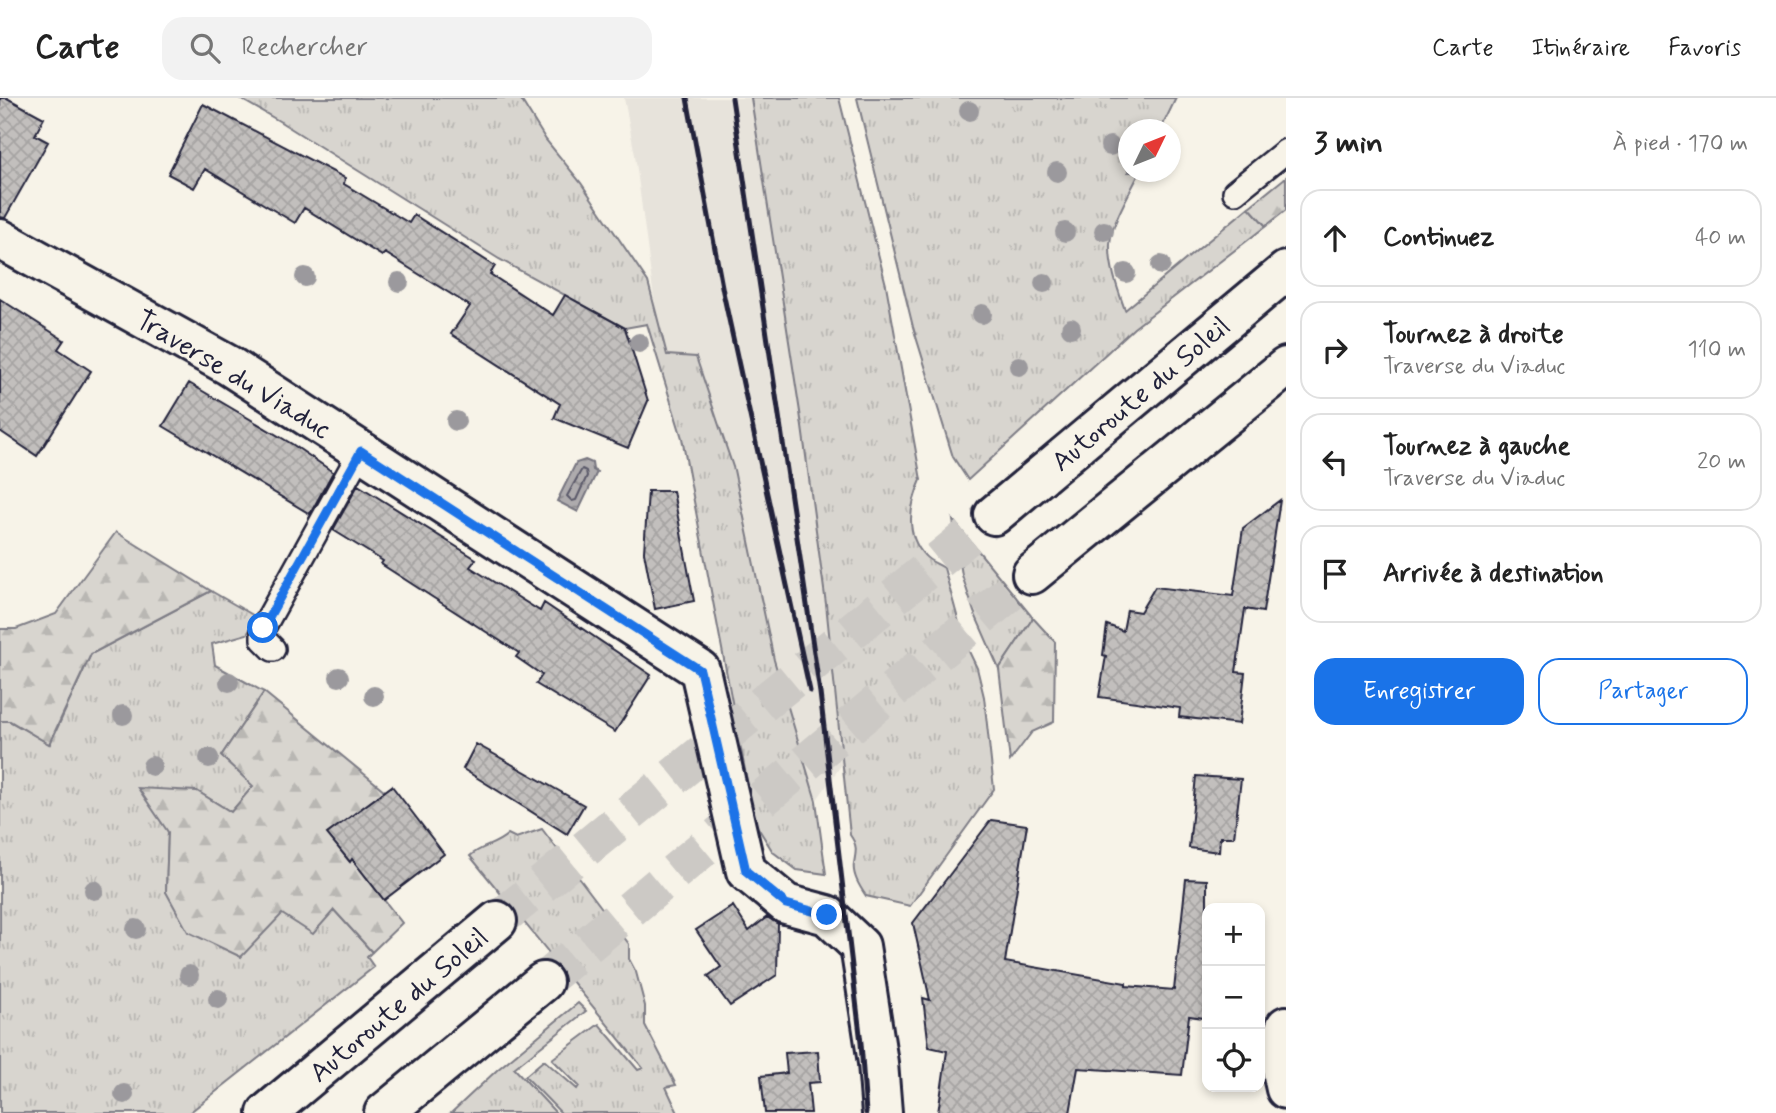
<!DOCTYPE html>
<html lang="fr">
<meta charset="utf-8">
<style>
body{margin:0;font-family:Mynerve,sans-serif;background:#f2f2f2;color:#222}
.controls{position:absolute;right:21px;bottom:21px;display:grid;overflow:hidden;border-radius:14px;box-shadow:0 4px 10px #0003}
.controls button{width:63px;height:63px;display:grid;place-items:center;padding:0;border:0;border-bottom:2px solid #e0e0e0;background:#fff;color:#222;font:35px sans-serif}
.compass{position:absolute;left:1118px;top:21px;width:63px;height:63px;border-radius:50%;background:#fff;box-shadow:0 4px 10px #0003;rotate:47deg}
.stop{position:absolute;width:21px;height:21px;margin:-16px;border:5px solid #1a73e8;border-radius:50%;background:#fff}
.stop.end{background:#1a73e8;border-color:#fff;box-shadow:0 2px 7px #0008}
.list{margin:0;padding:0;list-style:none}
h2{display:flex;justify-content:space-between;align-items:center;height:91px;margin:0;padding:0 28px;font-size:30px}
h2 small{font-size:23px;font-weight:400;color:#767676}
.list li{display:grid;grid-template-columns:46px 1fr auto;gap:21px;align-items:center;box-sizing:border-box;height:98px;margin:0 14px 14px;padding:0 14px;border:2px solid #e0e0e0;border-radius:21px}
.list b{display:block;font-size:26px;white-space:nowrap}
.list p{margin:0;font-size:23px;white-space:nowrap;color:#767676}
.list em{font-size:23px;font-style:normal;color:#767676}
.actions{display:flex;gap:14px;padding:21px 28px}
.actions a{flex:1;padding:16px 0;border:2px solid #1a73e8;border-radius:21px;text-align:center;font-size:24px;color:#1a73e8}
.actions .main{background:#1a73e8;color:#fff}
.icon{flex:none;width:38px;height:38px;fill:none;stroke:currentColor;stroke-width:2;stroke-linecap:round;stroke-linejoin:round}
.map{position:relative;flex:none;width:1286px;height:1015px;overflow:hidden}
header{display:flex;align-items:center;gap:42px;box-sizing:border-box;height:98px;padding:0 35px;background:#fff;border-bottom:2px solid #e0e0e0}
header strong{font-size:33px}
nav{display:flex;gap:38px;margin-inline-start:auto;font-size:24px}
.search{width:490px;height:63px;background:#f2f2f2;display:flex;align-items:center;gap:18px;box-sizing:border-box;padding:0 24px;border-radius:21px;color:#767676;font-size:26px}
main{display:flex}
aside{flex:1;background:#fff}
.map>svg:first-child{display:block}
.built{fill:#e7e3db}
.grass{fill:url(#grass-tufts);stroke:#7d7c85;stroke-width:2}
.forest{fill:url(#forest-firs);stroke:#7d7c85;stroke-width:2}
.water{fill:url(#water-ripples);stroke:#76747f;stroke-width:2}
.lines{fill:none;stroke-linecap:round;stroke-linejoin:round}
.shore{stroke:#5a5969;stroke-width:2}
.building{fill:url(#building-cross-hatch);stroke:#22223b;stroke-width:2}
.highway-tunnel{stroke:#ccc9c5;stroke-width:38;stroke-dasharray:38 19;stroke-linecap:butt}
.lane-casing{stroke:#22223b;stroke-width:28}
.street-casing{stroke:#22223b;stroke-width:44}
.highway-casing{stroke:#22223b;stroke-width:44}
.lane{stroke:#f7f3e8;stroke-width:23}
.street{stroke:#f7f3e8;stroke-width:38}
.highway{stroke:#f7f3e8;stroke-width:38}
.rail{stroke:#22223b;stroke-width:5}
.tree{fill:#9b999d}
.route{stroke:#1a73e8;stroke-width:9}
.labels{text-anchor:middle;stroke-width:5;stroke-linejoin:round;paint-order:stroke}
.street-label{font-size:28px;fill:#22223b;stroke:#f7f3e8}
</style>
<header>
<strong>Carte</strong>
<div class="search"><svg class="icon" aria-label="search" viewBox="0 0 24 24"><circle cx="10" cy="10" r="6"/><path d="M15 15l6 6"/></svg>Rechercher</div>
<nav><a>Carte</a><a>Itinéraire</a><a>Favoris</a></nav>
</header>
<main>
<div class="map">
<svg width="1286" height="1015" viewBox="0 0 1286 1015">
<defs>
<pattern id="grass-tufts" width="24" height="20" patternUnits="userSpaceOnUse" patternTransform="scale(1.75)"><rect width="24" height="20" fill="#d8d5cf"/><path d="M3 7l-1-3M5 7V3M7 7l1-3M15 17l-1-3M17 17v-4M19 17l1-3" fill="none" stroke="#b9b7b3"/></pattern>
<pattern id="forest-firs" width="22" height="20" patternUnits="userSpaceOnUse" patternTransform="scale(1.75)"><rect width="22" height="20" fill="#d8d5cf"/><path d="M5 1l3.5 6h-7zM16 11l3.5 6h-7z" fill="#b9b7b3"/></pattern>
<pattern id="water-ripples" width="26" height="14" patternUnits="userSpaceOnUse" patternTransform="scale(1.75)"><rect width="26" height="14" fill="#aeabad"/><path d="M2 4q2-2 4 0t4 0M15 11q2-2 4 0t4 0" fill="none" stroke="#8d8b8e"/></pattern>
<pattern id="building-cross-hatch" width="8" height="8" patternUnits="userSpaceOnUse" patternTransform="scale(1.75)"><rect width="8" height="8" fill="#c2bfbd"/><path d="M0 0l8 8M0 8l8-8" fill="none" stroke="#a6a4a3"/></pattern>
</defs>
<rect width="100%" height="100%" fill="#f7f3e8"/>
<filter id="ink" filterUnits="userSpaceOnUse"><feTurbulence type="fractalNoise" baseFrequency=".0143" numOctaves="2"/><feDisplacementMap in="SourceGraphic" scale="14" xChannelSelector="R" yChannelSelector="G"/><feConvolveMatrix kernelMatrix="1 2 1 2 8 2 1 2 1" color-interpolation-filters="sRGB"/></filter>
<g filter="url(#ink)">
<path class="built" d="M624,0h127l49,314 26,192 16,160 -26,37 -42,-141 -40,-190 -38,-113 -29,-2 -11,-41 -21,-159z"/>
<path class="grass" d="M239,0h281l26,42 35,43 67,99 19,73 29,2 38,113 40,190 42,141 10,73 -29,-4 -24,-18 -18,-29 -73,-385 -35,-114 -22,4 -126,-69 -220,-138z
M751,0h88l47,187 35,195c-11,25 -17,53 4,76 4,5 13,8 19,12l20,73 13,27 7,29 10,92 -84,117 -44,-10c-6,-9 -14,-21 -12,-33 2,-11 4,-17 -4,-28l-24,-231 -26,-192z
M857,0h319l-15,31 -33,1v42h12c-9,18 -29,52 -30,72 -1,22 8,46 15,66l124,-103 17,19 -132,102 -166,152 -15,-23 -40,-130z
M953,422l80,98 -34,51 -25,-57 -12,-37z
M211,493l47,27 -11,16 -35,10 3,21 49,27 -43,64 33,30 -23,26 -34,-21 -29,41 -2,60 116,22 52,-4 38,42 -5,5 7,10 -185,146h-189v-392h9l41,23 41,-90z
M542,731l87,115v15l7,13 9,34v19l31,60 -10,2 12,26h-117l-36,-37 19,-16 33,29 2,-3 -27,-27 47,-35 39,46 5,-2 -173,-212c12,-11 25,-10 38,-22l8,4z
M578,905l8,8 -72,57 42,45h-105l46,-43z"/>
<path class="forest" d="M1286,79v33l-20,16 -17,-19z
M116,434l95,59 -120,63 -42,90 -39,-23h-10v-92h16l40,-15z
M1033,520l22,24 -1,80 -22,10 -22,29 -11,-92z
M264,594l121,99 -57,43 21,27 3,-2 50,64 -30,29 -38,-42 -21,24 -31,-20 -41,43 -53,-25 -22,-40 2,-60 -30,-44 59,3 34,21 22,-26 -32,-30z"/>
<path class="water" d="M585,362l7,3 1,7 4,2 -19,40 -21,-11 19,-38z"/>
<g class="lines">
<path class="shore" d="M582,371l4,2 1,5 -11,24 -4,1 -5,-5z"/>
</g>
<path class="building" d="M0,0h7l37,20 -9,17 13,7 -43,76 -5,-1z
M203,6l142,74 -1,6 65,39 5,-8 81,51 -5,8 63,41 12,-20 60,33 23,73 -20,47 -74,-30 6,-14 -109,-70 19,-28 -85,-53 -3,3 -78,-48 -9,15 -90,-54 -11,19 -26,-14z
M0,201l64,41 -6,9 33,22 -54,85 -37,-25z
M189,285l103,61 41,28 -23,42 -147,-88z
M358,387l118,74 -6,8 70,44 4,-8 107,72 -36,57 -79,-48 6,-9 -26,-18 3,-4 -138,-89 2,-3 -50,-31z
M648,393h25l21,110 -39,8 -11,-57z
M1280,402l-17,112 -18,-3 -9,63 9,1 -6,51 -60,-7 1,-9 -81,-11 7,-41 -3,-1 4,-30 16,6 4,-21 13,2 15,-25 78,9 10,-68z
M476,646l108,61 -17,29 -104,-65z
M1196,678l45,3 -7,58h-14l-1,15 -30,-4z
M392,688l52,68 -60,46 -32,-41 -2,3 -23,-28z
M991,722l36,5 -22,137 121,21v3l48,4 12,-111 21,1v100l-3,38 -15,-2 -7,59 -104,-7 -8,45h-132l9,-62 -18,-4 -6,-49 7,2 -17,-77z
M733,808l16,25 18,-14 11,7 -1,51 -47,31 -22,-30 13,-9 -25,-37z
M818,953l2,31 -12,1 3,30h-46l-4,-37 26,-3 -2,-20z"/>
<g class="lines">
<path class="highway-tunnel" d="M497,823l497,-406
M543,884l489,-408"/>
<g class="lane-casing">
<path id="lane" d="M1235,94l51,-41
M273,551l-10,-10v-11l98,-177"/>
</g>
<g class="street-casing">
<path id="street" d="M0,141l228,126 472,305 46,201 40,33 41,11 33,31 18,117 4,50
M1286,928c-9,20 -5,42 0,63"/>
</g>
<g class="highway-casing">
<path id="highway" d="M994,417l292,-244
M1032,476l254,-207
M267,1015l230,-192
M384,1015l159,-131"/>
</g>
<use href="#lane" class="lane"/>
<use href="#street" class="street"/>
<use href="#highway" class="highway"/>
<path class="rail" d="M687,0l36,194 87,399
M732,0l88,595 41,350 5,70"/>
</g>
<g class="tree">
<circle cx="969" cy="13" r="10"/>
<circle cx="1110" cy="48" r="10"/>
<circle cx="1057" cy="74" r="10"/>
<circle cx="1104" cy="133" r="10"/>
<circle cx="1065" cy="134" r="10"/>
<circle cx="1161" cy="167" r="10"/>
<circle cx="1126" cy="175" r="10"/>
<circle cx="305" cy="179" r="10"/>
<circle cx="399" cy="184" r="10"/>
<circle cx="1044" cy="185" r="10"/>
<circle cx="982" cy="216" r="10"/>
<circle cx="1071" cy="230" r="10"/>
<circle cx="639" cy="245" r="10"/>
<circle cx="1019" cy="268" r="10"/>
<circle cx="456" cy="323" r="10"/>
<circle cx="339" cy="579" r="10"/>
<circle cx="229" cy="584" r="10"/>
<circle cx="374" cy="598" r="10"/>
<circle cx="123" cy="617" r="10"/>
<circle cx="209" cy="660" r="10"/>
<circle cx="152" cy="668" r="10"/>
<circle cx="94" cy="792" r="10"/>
<circle cx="136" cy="831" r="10"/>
<circle cx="189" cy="877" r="10"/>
<circle cx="218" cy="901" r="10"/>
<circle cx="124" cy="996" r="10"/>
</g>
</g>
<g class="lines" filter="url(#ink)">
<path class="route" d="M263,530l98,-177 339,219 46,201 40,33 41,11"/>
</g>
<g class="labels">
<g class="street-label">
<text transform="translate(234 275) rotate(31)" y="10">Traverse du Viaduc</text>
<text transform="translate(1140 295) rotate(-40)" y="10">Autoroute du Soleil</text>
<text transform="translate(398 906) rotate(-40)" y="10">Autoroute du Soleil</text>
</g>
</g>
</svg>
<div class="controls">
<button>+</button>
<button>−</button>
<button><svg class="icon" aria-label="locate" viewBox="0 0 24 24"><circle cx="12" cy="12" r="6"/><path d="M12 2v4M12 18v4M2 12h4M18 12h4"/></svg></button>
</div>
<svg class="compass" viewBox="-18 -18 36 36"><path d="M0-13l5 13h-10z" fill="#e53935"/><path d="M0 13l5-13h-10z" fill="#767676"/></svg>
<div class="stop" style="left:263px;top:530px"></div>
<div class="stop end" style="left:827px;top:817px"></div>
</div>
<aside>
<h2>3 min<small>À pied · 170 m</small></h2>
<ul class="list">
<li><svg class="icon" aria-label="ahead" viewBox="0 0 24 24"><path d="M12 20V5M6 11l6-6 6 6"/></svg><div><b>Continuez</b></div><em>40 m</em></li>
<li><svg class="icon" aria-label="right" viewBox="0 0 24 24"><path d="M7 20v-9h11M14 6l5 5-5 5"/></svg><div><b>Tournez à droite</b><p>Traverse du Viaduc</p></div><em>110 m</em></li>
<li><svg class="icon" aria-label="left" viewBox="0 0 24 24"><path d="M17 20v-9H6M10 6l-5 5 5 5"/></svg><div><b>Tournez à gauche</b><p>Traverse du Viaduc</p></div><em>20 m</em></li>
<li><svg class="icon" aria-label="arrive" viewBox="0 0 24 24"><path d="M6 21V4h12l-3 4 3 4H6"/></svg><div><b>Arrivée à destination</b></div></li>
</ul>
<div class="actions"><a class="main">Enregistrer</a><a>Partager</a></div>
</aside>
</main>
